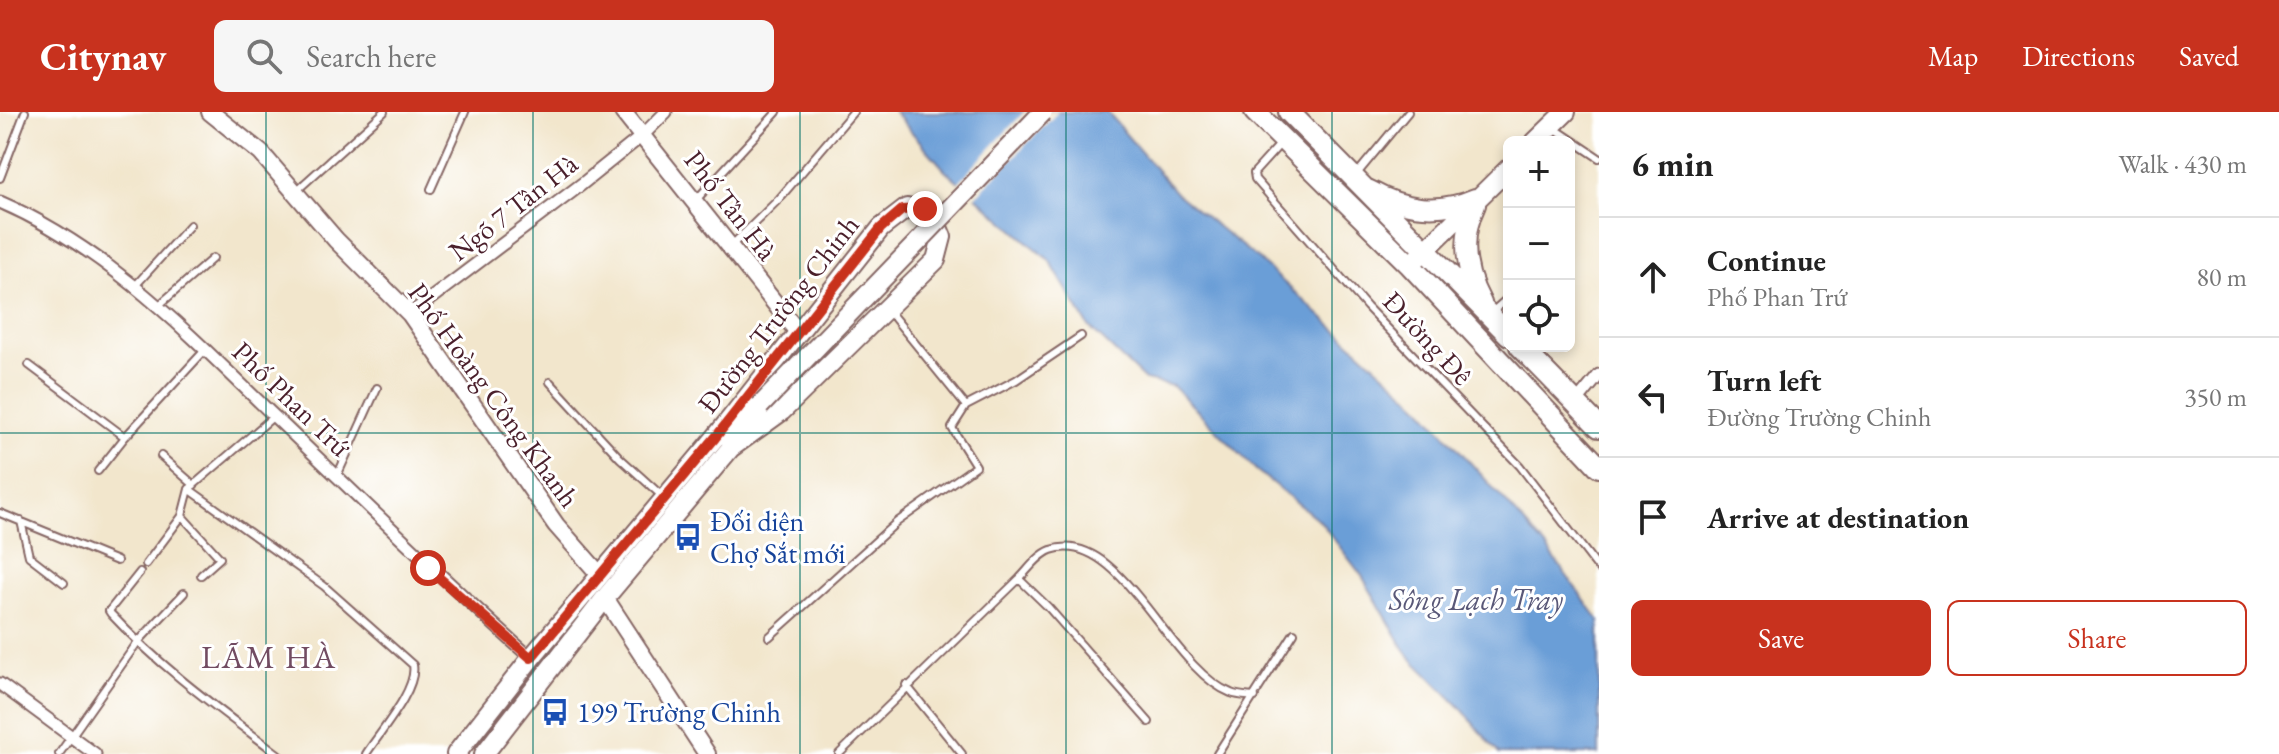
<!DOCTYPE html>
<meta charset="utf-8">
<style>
body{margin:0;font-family:"EB Garamond",serif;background:#f6f6f6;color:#222}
.controls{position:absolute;right:24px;top:24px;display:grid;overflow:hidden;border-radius:12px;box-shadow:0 4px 12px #0003}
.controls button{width:72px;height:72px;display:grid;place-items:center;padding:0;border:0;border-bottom:2px solid #e0e0e0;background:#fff;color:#222;font:40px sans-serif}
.stop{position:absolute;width:24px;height:24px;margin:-18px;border:6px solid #c8321e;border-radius:50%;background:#fff}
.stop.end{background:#c8321e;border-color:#fff;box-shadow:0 2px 8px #0008}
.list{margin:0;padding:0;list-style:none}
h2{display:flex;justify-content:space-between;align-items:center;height:104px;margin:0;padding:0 32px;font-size:34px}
h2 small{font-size:26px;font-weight:400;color:#767676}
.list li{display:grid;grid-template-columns:52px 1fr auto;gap:24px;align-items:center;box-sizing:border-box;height:120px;padding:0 32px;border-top:2px solid #e0e0e0}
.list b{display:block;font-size:30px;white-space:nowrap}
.list p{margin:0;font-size:26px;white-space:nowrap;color:#767676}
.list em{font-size:26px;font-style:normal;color:#767676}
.actions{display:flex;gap:16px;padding:24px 32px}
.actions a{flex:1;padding:18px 0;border:2px solid #c8321e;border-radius:12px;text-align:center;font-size:28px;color:#c8321e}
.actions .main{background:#c8321e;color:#fff}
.icon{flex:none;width:44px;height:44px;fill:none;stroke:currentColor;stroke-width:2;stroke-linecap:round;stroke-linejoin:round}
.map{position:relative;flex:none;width:1599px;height:642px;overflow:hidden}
header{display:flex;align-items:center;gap:48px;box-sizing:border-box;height:112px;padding:0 40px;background:#c8321e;color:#fff}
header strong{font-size:38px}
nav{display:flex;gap:44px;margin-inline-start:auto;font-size:28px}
.search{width:560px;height:72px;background:#f6f6f6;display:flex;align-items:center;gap:20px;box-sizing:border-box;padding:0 28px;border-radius:12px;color:#767676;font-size:30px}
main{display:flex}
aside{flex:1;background:#fff}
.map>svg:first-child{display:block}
.water{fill:#6b9ed7;stroke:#5a5e81;stroke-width:2}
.pier{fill:#f2e6cc}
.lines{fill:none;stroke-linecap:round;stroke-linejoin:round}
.lane-casing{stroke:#856563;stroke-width:10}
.street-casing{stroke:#856563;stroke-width:15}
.secondary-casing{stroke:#856563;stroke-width:20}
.primary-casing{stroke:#856563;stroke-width:22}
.highway-casing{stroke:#856563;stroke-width:24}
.lane{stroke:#fff;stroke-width:6}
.street{stroke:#fff;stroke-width:11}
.secondary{stroke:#fff;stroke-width:16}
.primary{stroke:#fff;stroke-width:18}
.highway{stroke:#fff;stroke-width:20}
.primary-bridge-casing{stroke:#856563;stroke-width:22;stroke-linecap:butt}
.primary-bridge{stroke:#fff;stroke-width:18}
.route{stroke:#c8321e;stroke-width:10}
.grid{fill:none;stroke:#0f766e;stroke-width:2;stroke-opacity:0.55}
.labels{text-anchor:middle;stroke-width:6;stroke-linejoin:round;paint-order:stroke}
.street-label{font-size:28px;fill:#4a1f2b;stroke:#fff}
.transit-label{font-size:28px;fill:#164399;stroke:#fff;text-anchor:start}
.water-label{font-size:30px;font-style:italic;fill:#595878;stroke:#fff}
.quarter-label{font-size:32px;letter-spacing:2px;fill:#724c62;stroke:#fff}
</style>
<header>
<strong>Citynav</strong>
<div class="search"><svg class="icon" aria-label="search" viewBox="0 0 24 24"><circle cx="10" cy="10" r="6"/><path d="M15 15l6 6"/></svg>Search here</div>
<nav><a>Map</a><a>Directions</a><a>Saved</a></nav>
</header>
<main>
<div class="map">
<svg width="1599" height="642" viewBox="0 0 1599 642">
<rect width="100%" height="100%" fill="#fff"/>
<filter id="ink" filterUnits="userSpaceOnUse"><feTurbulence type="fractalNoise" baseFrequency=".0125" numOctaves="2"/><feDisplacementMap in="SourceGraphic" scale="16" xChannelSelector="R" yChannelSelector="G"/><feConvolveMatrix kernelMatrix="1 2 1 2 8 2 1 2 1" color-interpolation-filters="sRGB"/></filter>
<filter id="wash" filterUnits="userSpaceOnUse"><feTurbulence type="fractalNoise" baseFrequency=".006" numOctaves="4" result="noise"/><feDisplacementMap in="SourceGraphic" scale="32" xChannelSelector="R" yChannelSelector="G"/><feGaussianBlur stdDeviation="1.8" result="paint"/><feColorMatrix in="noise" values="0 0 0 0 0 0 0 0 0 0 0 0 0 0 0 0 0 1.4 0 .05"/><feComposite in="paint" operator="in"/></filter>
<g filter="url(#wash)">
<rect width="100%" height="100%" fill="#f2e6cc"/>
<path class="water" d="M894,0h213l69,81 82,66 160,145 127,142 54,74v134h-100l-38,-46 -53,-53 -46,-79 -42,-55 -64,-51 -83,-84 -28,-6 -56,-53 -40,-67 -104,-90z"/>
<path class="pier" d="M1024,0h34l-85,87 -17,-14z"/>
</g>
<g filter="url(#ink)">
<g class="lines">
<g class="lane-casing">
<path id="lane" d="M1554,16l45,30
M1282,30l-28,31 1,6 112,128 153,159 79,103
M1356,63l52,-63
M0,66l25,-66
M431,77l34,-77
M295,80l89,-80
M696,88l81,-88
M732,133l47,-46 74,-87
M135,174l55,-61
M158,194l55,-48
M1492,200l17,-15
M29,253l96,72 -27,34
M550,270l70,76 42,38
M966,294l50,-26 65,-44
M125,325l81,-88
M161,344l33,29
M337,364l40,-88
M189,377l135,97 89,79c5,24 -33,67 -47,89
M0,401l117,48
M182,404l38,42 -19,17
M21,409l8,35 35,27
M146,452l36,-48 7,-27 85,-73
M140,460l-31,39 2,3c50,54 109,96 167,140
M1019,467c9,-9 19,-24 32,-29 70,-23 117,118 180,143 7,3 16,3 24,4
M769,525l128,-115 79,-56 -24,-38 14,-22 -78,-96
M906,573l56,69
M59,642l78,-111 47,-50
M839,642l180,-175 29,28 101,115
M1217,642l77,-121"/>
</g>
<g class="street-casing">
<path id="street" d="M0,90c109,47 191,134 275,215 85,81 168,163 256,241
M410,202l172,-130 61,-49 23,-23
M1576,291l23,-28
M0,572l95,70"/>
</g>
<g class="secondary-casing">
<path id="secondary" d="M210,0l51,41 75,87 74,74 146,211 44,50
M623,0l174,219
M605,486l102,156"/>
</g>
<g class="primary-casing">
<path id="primary" d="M1535,30l31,-30
M1370,78c34,19 68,24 105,8
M1476,93c-16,33 -11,67 6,98
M1410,153l99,-97
M715,326l166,-210 26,-20 25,5 10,24 -6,23 -154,151 -50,36
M456,642l75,-96 184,-220 45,-32
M484,642l121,-156 134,-160"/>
</g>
<g class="highway-casing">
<path id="highway" d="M1255,0l155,153 189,202
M1289,0l220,223
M1520,234l79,81"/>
</g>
<use href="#lane" class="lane"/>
<use href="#street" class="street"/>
<use href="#secondary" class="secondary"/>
<use href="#primary" class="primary"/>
<use href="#highway" class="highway"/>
<g class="primary-bridge-casing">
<path id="primary-bridge" d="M760,294l283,-294"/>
</g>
<use href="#primary-bridge" class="primary-bridge"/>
</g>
</g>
<g class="lines" filter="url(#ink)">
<path class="route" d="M428,456l103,90 184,-220 166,-210 21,-18 23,-1"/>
</g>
<path class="grid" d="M266,0v642M533,0v642M800,0v642M1066,0v642M1332,0v642M0,321h1599"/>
<defs>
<g id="bus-bare" transform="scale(2.16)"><path d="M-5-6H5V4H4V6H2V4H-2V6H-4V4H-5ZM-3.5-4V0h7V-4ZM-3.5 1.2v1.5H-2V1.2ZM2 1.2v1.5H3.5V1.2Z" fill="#1a4fb4" stroke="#fff" stroke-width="2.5" paint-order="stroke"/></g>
</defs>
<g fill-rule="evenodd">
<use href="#bus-bare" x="688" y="425"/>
<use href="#bus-bare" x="555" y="600"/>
</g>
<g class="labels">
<g class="street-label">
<text transform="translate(731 93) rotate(52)" y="10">Phố Tân Hà</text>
<text transform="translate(513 95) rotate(-38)" y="10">Ngõ 7 Tân Hà</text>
<text transform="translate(778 202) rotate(-52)" y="10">Đường Trường Chinh</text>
<text transform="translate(1428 226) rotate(47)" y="10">Đường Đê</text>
<text transform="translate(494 283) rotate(54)" y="10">Phố Hoàng Công Khanh</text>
<text transform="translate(292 287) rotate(44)" y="10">Phố Phan Trứ</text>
</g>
<g class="transit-label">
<text x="710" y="419">Đối diện<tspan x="710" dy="32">Chợ Sắt mới</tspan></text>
<text x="577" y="610">199 Trường Chinh</text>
</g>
<g class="water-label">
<text x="1476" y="498">Sông Lạch Tray</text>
</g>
<g class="quarter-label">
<text x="269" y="556">LÃM HÀ</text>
</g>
</g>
</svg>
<div class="controls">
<button>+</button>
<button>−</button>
<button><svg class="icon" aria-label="locate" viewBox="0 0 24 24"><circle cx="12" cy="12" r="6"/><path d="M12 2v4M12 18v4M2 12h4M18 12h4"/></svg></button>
</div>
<div class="stop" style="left:428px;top:456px"></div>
<div class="stop end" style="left:925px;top:97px"></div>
</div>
<aside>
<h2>6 min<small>Walk · 430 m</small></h2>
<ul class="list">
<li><svg class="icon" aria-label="ahead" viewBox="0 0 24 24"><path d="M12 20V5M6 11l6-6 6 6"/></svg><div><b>Continue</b><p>Phố Phan Trứ</p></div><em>80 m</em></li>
<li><svg class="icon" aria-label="left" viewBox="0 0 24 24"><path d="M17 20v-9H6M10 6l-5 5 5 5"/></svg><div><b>Turn left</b><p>Đường Trường Chinh</p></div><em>350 m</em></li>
<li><svg class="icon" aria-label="arrive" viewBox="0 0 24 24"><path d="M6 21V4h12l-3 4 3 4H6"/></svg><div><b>Arrive at destination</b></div></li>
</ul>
<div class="actions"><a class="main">Save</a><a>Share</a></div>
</aside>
</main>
